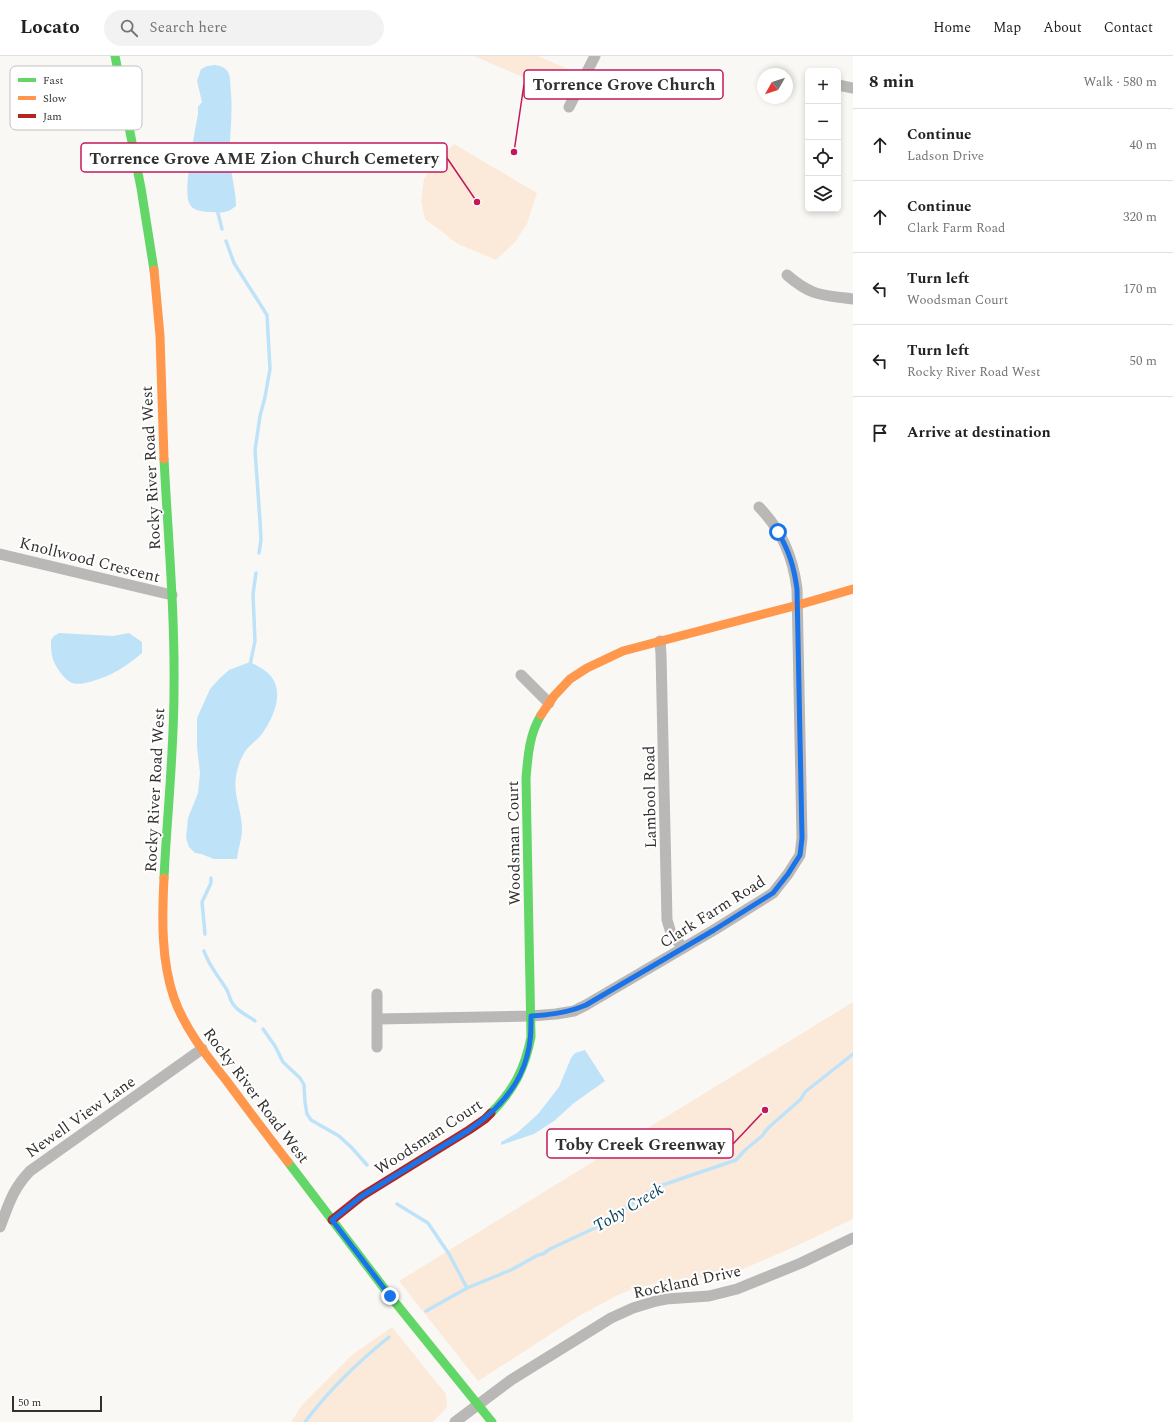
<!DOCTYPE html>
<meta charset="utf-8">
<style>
body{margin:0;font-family:Spectral,serif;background:#f2f2f2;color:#202124}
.controls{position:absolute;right:12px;top:12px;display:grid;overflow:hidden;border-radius:6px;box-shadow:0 2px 6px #0003}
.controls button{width:36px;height:36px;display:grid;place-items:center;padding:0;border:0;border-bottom:1px solid #e0e0e0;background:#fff;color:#202124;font:20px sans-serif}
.compass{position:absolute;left:757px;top:12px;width:36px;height:36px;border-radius:50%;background:#fff;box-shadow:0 2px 6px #0003;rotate:231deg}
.scale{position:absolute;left:12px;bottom:10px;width:90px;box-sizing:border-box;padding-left:4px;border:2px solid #32312f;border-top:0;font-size:11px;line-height:14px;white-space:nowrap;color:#32312f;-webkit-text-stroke:3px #fff;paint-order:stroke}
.stop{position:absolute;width:12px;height:12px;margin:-9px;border:3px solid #1a73e8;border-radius:50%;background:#fff}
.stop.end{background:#1a73e8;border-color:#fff;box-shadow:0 1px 4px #0008}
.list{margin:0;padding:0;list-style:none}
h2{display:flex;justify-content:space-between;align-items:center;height:52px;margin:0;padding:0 16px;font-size:17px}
h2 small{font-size:13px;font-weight:400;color:#757577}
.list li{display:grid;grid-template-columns:26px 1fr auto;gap:12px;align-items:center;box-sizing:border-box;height:72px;padding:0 16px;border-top:1px solid #e0e0e0}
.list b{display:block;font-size:15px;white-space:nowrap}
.list p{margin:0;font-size:13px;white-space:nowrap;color:#757577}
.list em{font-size:13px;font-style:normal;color:#757577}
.icon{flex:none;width:22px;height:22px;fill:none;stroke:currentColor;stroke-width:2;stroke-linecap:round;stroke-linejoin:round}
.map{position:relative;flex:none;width:853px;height:1366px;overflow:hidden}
header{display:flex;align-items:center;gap:24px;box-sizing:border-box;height:56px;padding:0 20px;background:#fff;border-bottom:1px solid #e0e0e0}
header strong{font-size:19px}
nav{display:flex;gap:22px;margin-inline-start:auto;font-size:14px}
.search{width:280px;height:36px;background:#f2f2f2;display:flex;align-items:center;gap:10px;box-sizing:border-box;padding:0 14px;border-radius:22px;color:#757577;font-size:15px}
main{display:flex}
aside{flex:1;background:#fff}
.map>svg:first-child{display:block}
.green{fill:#fbead9}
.water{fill:#bee3f9}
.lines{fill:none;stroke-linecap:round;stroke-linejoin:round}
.stream{stroke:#bee3f9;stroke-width:3.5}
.street{stroke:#b9b8b7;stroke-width:11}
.fast{stroke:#63d668;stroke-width:9}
.slow{stroke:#ff974d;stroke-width:9}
.jam{stroke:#b3261e;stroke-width:9}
.route{stroke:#1a73e8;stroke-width:5}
.labels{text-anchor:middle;stroke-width:4;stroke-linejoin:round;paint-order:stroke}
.street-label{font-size:16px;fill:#32312f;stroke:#fff}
.water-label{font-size:17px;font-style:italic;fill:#033e59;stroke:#fff}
.key{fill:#fff;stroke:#c2c1c1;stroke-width:1}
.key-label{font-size:11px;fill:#32312f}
.leader{fill:none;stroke:#c2185b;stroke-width:1.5}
.callout-dot{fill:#c2185b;stroke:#fff;stroke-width:1.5}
.callout{fill:#fff;stroke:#c2185b;stroke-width:1.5}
.callout-label{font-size:17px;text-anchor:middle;font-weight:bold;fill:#32312f}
</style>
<header>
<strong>Locato</strong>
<div class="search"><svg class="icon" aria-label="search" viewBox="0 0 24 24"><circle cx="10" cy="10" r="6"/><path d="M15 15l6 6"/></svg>Search here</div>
<nav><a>Home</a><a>Map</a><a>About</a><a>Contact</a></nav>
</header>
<main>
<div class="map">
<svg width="853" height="1366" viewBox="0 0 853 1366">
<rect width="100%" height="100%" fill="#faf8f5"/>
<path class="green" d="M474,0h64l32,14 -10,23z
M454,88l83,49 -10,31 -12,18 -19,18 -38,-16 -33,-25 -4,-18 3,-22 11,-17z
M853,946v217l-59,28 -58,25 -30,6 -41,3 -32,8 -15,6 -39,21 -101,65 -79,-100z
M392,1271l54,67 1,13 -14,15h-142l11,-17 50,-50z"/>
<path class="water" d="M215,9c5,1 10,2 13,7 3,5 2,15 3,21 2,22 -2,45 -1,67 1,16 6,30 6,46 -11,9 -15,6 -28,6 -8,-1 -15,-1 -19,-9 -6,-13 6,-72 9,-89v-7l4,-5 -5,-21 4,-12 6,-3z
M59,577l54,3 16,-3 13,9v11c-16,14 -31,23 -52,29 -5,1 -12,3 -18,1 -7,-3 -15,-14 -18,-21 -3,-6 -3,-15 -3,-22l3,-4z
M250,606c6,3 13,7 18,11 18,17 6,44 -6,61 -5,6 -11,10 -15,15 -6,7 -10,20 -11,28 -3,18 6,34 6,52 0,9 -4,21 -5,30h-23l-13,-5 -6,-1 -6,-6 -3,-9 2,-20 10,-25 2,-20 -3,-26v-29l13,-29 9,-10 10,-9z
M585,994l20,31 -31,22 -20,18 -20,13 -33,11v-3l16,-9 21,-19 21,-27 12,-29 4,-5z"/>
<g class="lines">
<path class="stream" d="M217,153l5,20
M226,185l8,22 33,52 3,54 -5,28 -5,19 -5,34 5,71 1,19 -2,13
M250,609l5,-24 -2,-47 3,-21
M205,878l-3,-32 9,-19v-5
M204,895c5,15 15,26 23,39 2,4 3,10 6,14 5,8 16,12 22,17
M263,973l12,17 8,16 17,16 4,7 1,17 2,12 4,6 28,16 13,12 15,17
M397,1148l31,19 21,31 18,34
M426,1255l41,-23 44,-18 27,-15 5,-1 7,-5 49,-23 58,-39 79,-27 9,-10 17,-14 6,-8 33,-29 4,-7 48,-38
M305,1366c24,-32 53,-60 84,-85"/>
<path class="street" d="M838,29l15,3
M569,51l26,-51
M787,219c24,21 35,20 66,24
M0,498l172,41
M660,585l1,13 6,266 4,13 12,15
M521,619l28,28
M378,963l153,-3 25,-2 18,-3 12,-6 128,-75 59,-37 15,-19 12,-19 2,-17 -5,-249c-4,-32 -15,-58 -38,-82
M377,991v-53
M0,1171c9,-23 12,-37 30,-56l172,-122
M455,1366l56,-42 100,-62 22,-10 23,-7 10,-2 43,-3 28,-7 64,-26 52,-25"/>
<path class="fast" d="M115,0l26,132 13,82
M164,822c3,-63 10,-125 10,-188 1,-77 -6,-154 -10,-231
M491,1057c23,-23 34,-45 40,-76l-5,-259c2,-22 3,-43 15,-63
M288,1106l102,134 102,126"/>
<path class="slow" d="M154,214l6,66 4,123
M541,659l13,-19 16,-17 17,-11 36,-17 175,-46 55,-16
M164,822c-2,40 -3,82 10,120 11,31 32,57 52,82 20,27 41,55 62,82"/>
<path class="jam" d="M332,1164l30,-24 107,-66 16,-11 6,-6"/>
</g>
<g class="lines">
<path class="route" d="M390,1240l-58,-76 30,-24 107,-66c26,-18 50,-42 58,-74 4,-13 4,-26 4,-40 19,-1 37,-3 55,-11l128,-75 59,-37 15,-19 12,-19 2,-17 -5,-249c-3,-22 -8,-38 -19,-57"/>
</g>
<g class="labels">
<g class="street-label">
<text transform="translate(150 412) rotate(-93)" y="6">Rocky River Road West</text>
<text transform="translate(90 503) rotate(14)" y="6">Knollwood Crescent</text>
<text transform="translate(154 734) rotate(-87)" y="6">Rocky River Road West</text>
<text transform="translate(649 741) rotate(-91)" y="6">Lambool Road</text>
<text transform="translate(513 787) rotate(-91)" y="6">Woodsman Court</text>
<text transform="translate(712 855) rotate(-32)" y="6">Clark Farm Road</text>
<text transform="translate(257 1039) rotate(53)" y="6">Rocky River Road West</text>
<text transform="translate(80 1060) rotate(-35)" y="6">Newell View Lane</text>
<text transform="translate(428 1080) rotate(-33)" y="6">Woodsman Court</text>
<text transform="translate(687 1225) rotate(-12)" y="6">Rockland Drive</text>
</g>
<g class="water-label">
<text transform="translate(628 1151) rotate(-31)" y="6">Toby Creek</text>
</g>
</g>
<rect x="10" y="10" width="132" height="64" rx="6" class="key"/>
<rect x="18" y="22" width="18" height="4" fill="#63d668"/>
<rect x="18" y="40" width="18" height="4" fill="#ff974d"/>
<rect x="18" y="58" width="18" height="4" fill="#b3261e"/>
<g class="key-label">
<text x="43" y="28">Fast</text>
<text x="43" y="46">Slow</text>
<text x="43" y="64">Jam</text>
</g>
<path class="leader" d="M514 96L524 28M477 146L447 102M765 1054L733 1088"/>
<g class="callout-dot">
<circle cx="514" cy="96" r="4"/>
<circle cx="477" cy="146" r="4"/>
<circle cx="765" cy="1054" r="4"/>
</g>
<g class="callout">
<rect x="524" y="14" width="199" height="29" rx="4"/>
<rect x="81" y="87" width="366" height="29" rx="4"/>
<rect x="547" y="1073" width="186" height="29" rx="4"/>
</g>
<g class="callout-label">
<text x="624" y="34">Torrence Grove Church</text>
<text x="264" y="108">Torrence Grove AME Zion Church Cemetery</text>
<text x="640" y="1094">Toby Creek Greenway</text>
</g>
</svg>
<div class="controls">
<button>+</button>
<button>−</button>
<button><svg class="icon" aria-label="locate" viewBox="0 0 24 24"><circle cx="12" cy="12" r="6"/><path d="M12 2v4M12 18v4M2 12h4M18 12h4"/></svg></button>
<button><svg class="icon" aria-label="layers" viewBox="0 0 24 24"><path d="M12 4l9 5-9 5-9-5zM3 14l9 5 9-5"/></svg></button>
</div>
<svg class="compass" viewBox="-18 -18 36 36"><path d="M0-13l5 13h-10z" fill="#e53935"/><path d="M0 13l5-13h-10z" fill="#757577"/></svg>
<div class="scale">50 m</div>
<div class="stop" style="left:778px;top:476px"></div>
<div class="stop end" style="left:390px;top:1240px"></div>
</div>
<aside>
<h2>8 min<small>Walk · 580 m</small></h2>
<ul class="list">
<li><svg class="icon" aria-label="ahead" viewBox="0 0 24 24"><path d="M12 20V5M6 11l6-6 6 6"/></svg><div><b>Continue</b><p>Ladson Drive</p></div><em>40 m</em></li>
<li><svg class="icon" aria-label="ahead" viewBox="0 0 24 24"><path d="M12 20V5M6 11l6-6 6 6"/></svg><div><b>Continue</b><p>Clark Farm Road</p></div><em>320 m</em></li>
<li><svg class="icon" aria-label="left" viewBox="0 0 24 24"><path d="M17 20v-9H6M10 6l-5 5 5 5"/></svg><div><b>Turn left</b><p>Woodsman Court</p></div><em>170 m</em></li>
<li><svg class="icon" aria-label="left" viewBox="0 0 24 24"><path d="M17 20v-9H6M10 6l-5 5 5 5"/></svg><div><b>Turn left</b><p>Rocky River Road West</p></div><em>50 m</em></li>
<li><svg class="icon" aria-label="arrive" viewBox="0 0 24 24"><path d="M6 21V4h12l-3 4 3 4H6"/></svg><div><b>Arrive at destination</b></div></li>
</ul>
</aside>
</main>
